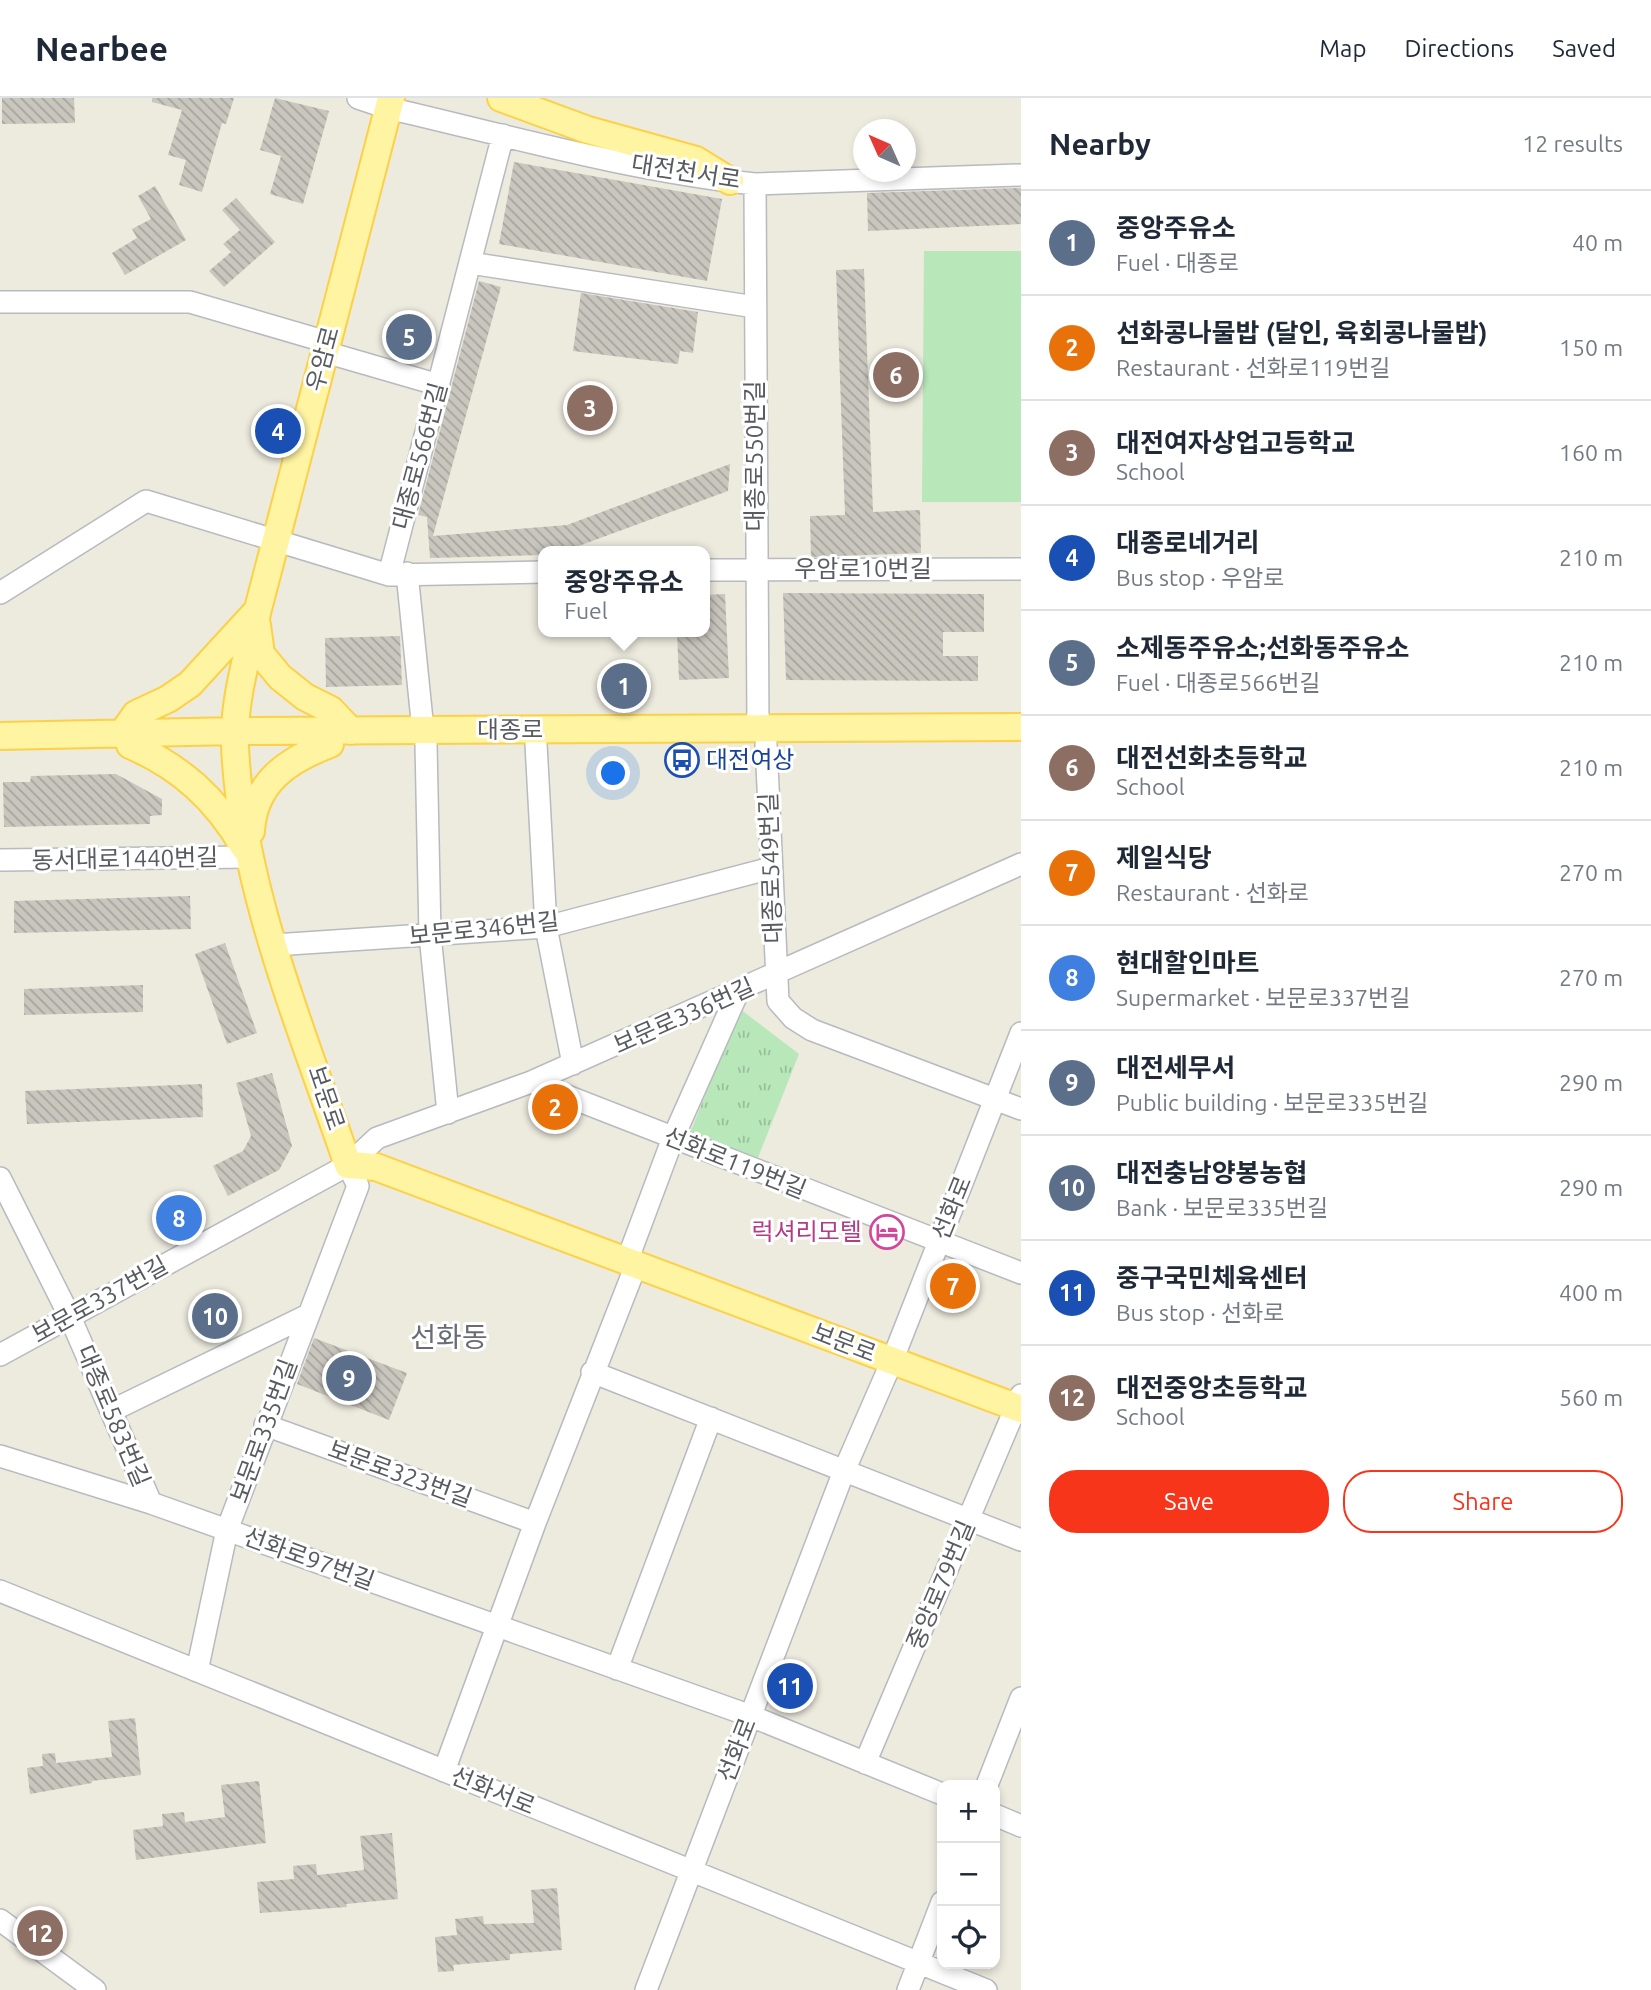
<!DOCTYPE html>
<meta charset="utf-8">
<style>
body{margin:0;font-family:Ubuntu,"Noto Sans KR",sans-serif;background:#f2f2f3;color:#1f2937}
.controls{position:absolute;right:21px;bottom:21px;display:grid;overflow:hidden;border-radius:14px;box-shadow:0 4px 10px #0003}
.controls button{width:63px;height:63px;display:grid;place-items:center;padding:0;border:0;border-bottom:2px solid #e0e1e3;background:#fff;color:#1f2937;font:35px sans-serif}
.compass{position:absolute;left:853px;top:21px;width:63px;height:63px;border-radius:50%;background:#fff;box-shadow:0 4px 10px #0003;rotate:315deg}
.you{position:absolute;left:614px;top:676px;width:24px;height:24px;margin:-18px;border:5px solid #fff;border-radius:50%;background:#1a73e8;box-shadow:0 0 0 10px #1a73e833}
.badge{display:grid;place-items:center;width:46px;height:46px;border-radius:50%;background:#f6351b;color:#fff;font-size:23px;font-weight:700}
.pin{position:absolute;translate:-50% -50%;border:4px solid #fff;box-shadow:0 2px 7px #0006}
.popup{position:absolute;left:538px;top:448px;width:172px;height:91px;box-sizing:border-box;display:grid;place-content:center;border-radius:14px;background:#fff;filter:drop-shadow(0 2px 5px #0005);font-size:23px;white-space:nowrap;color:#747a83}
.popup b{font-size:26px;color:#1f2937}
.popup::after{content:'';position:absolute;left:50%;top:100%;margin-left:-14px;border:14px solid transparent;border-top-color:#fff}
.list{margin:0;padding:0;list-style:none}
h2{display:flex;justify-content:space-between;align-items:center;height:91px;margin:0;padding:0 28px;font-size:30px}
h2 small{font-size:23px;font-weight:400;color:#747a83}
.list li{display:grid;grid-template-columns:46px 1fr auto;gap:21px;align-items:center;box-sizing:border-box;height:105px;padding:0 28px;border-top:2px solid #e0e1e3}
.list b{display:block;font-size:26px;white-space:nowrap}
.list p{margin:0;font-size:23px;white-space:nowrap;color:#747a83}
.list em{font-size:23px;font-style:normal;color:#747a83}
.actions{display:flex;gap:14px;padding:21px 28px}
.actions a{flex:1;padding:16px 0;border:2px solid #f6351b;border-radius:28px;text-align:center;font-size:24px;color:#f6351b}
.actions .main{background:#f6351b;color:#fff}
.icon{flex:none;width:38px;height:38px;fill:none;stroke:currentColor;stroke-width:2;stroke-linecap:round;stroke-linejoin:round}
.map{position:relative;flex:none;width:1021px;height:1892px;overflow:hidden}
header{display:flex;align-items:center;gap:42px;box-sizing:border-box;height:98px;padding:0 35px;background:#fff;border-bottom:2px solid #e0e1e3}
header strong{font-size:33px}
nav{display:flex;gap:38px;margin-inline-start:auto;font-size:24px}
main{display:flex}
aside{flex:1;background:#fff}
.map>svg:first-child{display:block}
.green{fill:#b8e7ba}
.park{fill:url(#park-tufts)}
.building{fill:url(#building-back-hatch)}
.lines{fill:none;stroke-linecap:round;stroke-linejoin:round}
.minor-casing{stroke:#b7babf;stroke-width:24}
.major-casing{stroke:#fcd148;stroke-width:30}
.minor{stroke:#fff;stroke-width:21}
.major{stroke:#fff4a1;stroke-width:26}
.labels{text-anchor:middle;stroke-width:6;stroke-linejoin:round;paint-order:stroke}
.street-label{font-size:24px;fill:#585c61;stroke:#fff}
.transit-label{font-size:24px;fill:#164399;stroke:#fff;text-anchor:start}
.hotel-label{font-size:24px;fill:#b23c85;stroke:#fff;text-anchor:end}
.quarter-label{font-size:28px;fill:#696d73;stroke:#fff}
</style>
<header>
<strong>Nearbee</strong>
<nav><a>Map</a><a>Directions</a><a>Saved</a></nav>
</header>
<main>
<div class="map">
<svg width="1021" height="1892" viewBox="0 0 1021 1892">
<defs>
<pattern id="park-tufts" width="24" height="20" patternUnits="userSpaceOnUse" patternTransform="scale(1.75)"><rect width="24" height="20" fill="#b8e7ba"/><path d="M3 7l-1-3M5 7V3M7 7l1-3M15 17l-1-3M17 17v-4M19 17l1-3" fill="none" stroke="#98be9b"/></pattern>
<pattern id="building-back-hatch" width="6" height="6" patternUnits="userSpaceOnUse" patternTransform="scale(1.75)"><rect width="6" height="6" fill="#c9c6be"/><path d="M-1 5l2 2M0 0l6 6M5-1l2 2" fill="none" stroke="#a6a49e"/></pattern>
</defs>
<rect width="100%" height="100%" fill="#edeade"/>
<path class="green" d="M924,153h97v251h-99z"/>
<path class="park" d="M740,911l59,45 -42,106 -67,-27z"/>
<path class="building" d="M2,0h72l1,25 -73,1z
M152,0h82l-8,26 -4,-1 -20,69 -23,-7 7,-25 -18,-5 14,-45 -30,-8z
M275,0l54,13 -26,93 -33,-10 11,-38 -21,-6z
M514,64l208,37 -15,82 -208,-37z
M155,88l31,54 -61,35 -13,-22 25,-15 -5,-9 19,-10 -13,-23z
M1021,90v36l-153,7 -1,-38z
M236,100l39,44 -51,45 -15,-16 22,-19 -8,-8 17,-14 -18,-20z
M864,171l9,243 47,-2 1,43 -110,4 -1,-41 35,-1 -9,-245z
M479,183l22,6 -68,249 134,-11 163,-61 -2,27 -163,60h-22v4l-113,3 -3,-41 -9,-2z
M581,195l117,19 -5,41 -13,-2 -2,13 -105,-13z
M783,495l201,1v38h-41v24h35v25l-192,-1z
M725,496l4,84 -50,2 -2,-48h27v-37z
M400,538l2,49 -76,2 -1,-49z
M116,676l46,25v16l-12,1v8l-146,3 -1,-45h27l1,-6z
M190,798l1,33 -177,4v-32z
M225,845l32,90 -30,11 -32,-90z
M143,887v27l-119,3v-26z
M272,975l20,73 -13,24 -51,26 -15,-30 30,-15 8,-15 -15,-53z
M202,986l1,33 -176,7 -2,-33z
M314,1240l93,35 -18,47 -92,-36z
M135,1620l6,57 -49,6v2l-62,11 -3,-26 16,-2 -1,-12 13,-1 1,10 56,-6 -4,-36z
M259,1683l7,62 -130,17 -3,-30 30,-4 -1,-12 22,-2 1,10 40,-5 -4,-32z
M392,1735l6,66 -52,5 1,3 -87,6 -3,-31 37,-3 -1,-13 23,-2 1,11 47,-5 -4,-34z
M557,1790l5,62 -52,4v6l-57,5 1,6 -16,1 -3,-35 22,-2 -2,-16 28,-3 1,8 50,-1 -3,-33z"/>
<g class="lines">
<g class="minor-casing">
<path id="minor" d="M358,0l30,10c121,28 243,63 367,76l266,-9
M755,86l3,545
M470,165l285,44
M0,204h190l137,40
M325,254l114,33
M704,472l317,-1
M407,475l16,157
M389,477l114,-440
M0,495l146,-92 243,74 155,-3
M426,646l4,191 18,178
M536,646l10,183 27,137
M766,646l12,257 15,17 19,12 209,79
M0,762l250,-3
M274,847l272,-18 225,-59
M531,984l490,191
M0,1080l70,139 81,186
M627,1163l46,-123 65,-146
M0,1257l348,-190 29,-27 154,-56 490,-218
M592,1274l429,168
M113,1312l195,-95
M265,1327l270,98
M0,1358l151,47 600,213 191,78
M0,1493l986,399
M617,1571l94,-251
M197,1573l30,-141 131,-344 -10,-21
M865,1665l156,-368
M444,1673l91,-248 101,-258
M987,1687l34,-87
M995,1717l26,11
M0,1822l95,70
M646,1892l198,-519 48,-110 129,-328
M908,1892l34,-88"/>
</g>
<g class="major-casing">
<path id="major" d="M391,0l-133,511c-10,44 -25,92 -23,137 6,142 68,286 113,419l28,2 645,242
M501,0l87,32 108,30 34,21
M257,527l4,29 19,23 25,20 26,13 20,21
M121,637l15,-21 32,-15 22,-15 67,-73
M0,638l236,-5 785,-4
M130,647c51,22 86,54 114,102
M251,733c3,-49 37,-71 79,-87"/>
</g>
<use href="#minor" class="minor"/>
<use href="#major" class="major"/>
</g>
<defs>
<g id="bus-ring" transform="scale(1.75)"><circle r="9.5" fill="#fff" stroke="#1a4fb4" stroke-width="1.5"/><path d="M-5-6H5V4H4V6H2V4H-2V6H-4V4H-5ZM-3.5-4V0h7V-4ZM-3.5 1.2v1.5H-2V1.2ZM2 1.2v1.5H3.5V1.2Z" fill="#1a4fb4"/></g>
<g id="hotel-ring" transform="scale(1.75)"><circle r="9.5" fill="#fff" stroke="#d1479c" stroke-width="1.5"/><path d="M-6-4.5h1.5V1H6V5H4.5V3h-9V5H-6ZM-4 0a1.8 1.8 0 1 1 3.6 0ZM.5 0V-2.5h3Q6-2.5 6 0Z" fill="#d1479c"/></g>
</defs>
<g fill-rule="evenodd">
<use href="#bus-ring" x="682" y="662"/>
<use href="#hotel-ring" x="887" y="1134"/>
</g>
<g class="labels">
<g class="street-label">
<text transform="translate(686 74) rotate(9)" y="8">대전천서로</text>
<text transform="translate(323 261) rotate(-75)" y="8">우암로</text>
<text transform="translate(420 358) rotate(-75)" y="8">대종로566번길</text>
<text transform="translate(755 358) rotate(-90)" y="8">대종로550번길</text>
<text x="863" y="479">우암로10번길</text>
<text x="510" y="640">대종로</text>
<text transform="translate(125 761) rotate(-1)" y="8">동서대로1440번길</text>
<text transform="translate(771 770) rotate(-92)" y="8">대종로549번길</text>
<text transform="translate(484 831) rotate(-6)" y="8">보문로346번길</text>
<text transform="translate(684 918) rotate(-24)" y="8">보문로336번길</text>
<text transform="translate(326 1000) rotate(71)" y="8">보문로</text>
<text transform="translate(735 1065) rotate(22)" y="8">선화로119번길</text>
<text transform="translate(952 1110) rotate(-68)" y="8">선화로</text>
<text transform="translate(100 1202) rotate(-29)" y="8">보문로337번길</text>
<text transform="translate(844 1245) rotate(21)" y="8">보문로</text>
<text transform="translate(113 1318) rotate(67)" y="8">대종로583번길</text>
<text transform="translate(264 1333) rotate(-70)" y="8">보문로335번길</text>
<text transform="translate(400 1376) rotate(20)" y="8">보문로323번길</text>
<text transform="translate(309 1461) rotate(20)" y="8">선화로97번길</text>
<text transform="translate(941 1487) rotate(-67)" y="8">중앙로79번길</text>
<text transform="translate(737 1652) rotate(-69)" y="8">선화로</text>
<text transform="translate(493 1693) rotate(22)" y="8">선화서로</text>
</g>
<g class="transit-label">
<text x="706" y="670">대전여상</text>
</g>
<g class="hotel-label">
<text x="862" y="1142">럭셔리모텔</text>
</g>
<g class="quarter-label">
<text x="449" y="1249">선화동</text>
</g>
</g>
</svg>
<div class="controls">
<button>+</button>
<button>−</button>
<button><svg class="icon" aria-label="locate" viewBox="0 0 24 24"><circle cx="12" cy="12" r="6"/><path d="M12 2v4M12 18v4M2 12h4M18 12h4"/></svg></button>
</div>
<svg class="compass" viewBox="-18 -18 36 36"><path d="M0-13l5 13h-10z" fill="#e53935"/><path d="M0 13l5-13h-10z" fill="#747a83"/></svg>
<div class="you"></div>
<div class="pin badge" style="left:624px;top:588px;background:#5c6f8a">1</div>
<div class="popup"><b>중앙주유소</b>Fuel</div>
<div class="pin badge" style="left:555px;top:1009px;background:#e8710a">2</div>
<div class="pin badge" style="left:590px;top:310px;background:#8d6e63">3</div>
<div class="pin badge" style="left:278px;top:333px;background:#1a4fb4">4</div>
<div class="pin badge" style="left:409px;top:239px;background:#5c6f8a">5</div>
<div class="pin badge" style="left:896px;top:277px;background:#8d6e63">6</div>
<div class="pin badge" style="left:953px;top:1188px;background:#e8710a">7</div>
<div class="pin badge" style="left:179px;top:1120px;background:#3f7fe0">8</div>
<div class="pin badge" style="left:349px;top:1280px;background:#5c6f8a">9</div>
<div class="pin badge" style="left:215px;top:1218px;background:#5c6f8a">10</div>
<div class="pin badge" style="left:790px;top:1588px;background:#1a4fb4">11</div>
<div class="pin badge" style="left:40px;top:1835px;background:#8d6e63">12</div>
</div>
<aside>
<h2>Nearby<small>12 results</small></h2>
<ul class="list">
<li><span class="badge" style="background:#5c6f8a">1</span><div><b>중앙주유소</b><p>Fuel · 대종로</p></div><em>40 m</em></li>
<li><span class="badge" style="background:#e8710a">2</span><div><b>선화콩나물밥 (달인, 육회콩나물밥)</b><p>Restaurant · 선화로119번길</p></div><em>150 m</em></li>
<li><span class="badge" style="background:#8d6e63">3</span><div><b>대전여자상업고등학교</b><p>School</p></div><em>160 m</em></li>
<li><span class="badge" style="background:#1a4fb4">4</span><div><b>대종로네거리</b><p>Bus stop · 우암로</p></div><em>210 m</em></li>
<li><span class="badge" style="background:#5c6f8a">5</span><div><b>소제동주유소;선화동주유소</b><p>Fuel · 대종로566번길</p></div><em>210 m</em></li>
<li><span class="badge" style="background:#8d6e63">6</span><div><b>대전선화초등학교</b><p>School</p></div><em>210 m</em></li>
<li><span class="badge" style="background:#e8710a">7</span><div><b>제일식당</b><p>Restaurant · 선화로</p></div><em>270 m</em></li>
<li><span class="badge" style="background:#3f7fe0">8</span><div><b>현대할인마트</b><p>Supermarket · 보문로337번길</p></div><em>270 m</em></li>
<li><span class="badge" style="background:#5c6f8a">9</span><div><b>대전세무서</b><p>Public building · 보문로335번길</p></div><em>290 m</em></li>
<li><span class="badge" style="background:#5c6f8a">10</span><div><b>대전충남양봉농협</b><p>Bank · 보문로335번길</p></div><em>290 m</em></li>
<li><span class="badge" style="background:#1a4fb4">11</span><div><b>중구국민체육센터</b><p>Bus stop · 선화로</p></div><em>400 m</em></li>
<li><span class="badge" style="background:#8d6e63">12</span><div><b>대전중앙초등학교</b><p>School</p></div><em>560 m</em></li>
</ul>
<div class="actions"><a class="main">Save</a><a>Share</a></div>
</aside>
</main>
